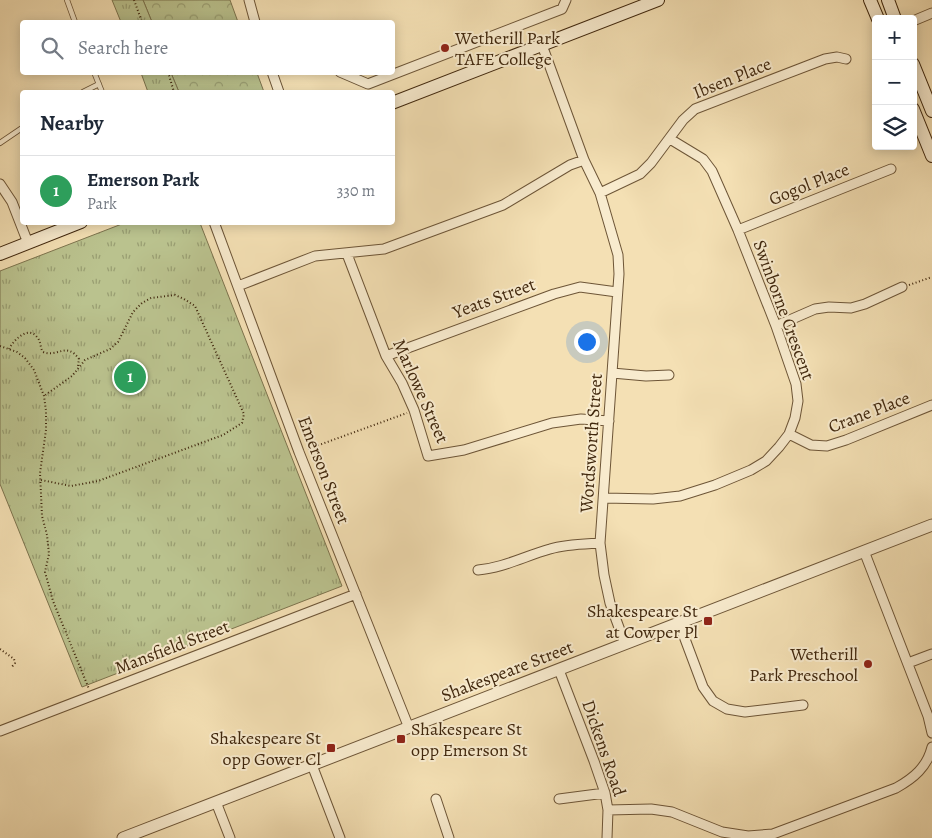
<!DOCTYPE html>
<meta charset="utf-8">
<style>
body{margin:0;font-family:Alegreya,serif;background:#f2f2f3;color:#1f2937}
.controls{position:absolute;right:15px;top:15px;display:grid;overflow:hidden;border-radius:5px;box-shadow:0 2px 12px #0003}
.controls button{width:45px;height:45px;display:grid;place-items:center;padding:0;border:0;border-bottom:1px solid #e0e1e3;background:#fff;color:#1f2937;font:25px sans-serif}
.you{position:absolute;left:586px;top:341px;width:18px;height:18px;margin:-12px;border:4px solid #fff;border-radius:50%;background:#1a73e8;box-shadow:0 0 0 8px #1a73e833}
.badge{display:grid;place-items:center;width:32px;height:32px;border-radius:50%;background:#d93025;color:#fff;font-size:16px;font-weight:700}
.pin{position:absolute;translate:-50% -50%;border:2px solid #fff;box-shadow:0 1px 5px #0006}
.list{margin:0;padding:0;list-style:none}
h2{display:flex;justify-content:space-between;align-items:center;height:65px;margin:0;padding:0 20px;font-size:21px}
h2 small{font-size:16px;font-weight:400;color:#747a83}
.list li{display:grid;grid-template-columns:32px 1fr auto;gap:15px;align-items:center;box-sizing:border-box;height:70px;padding:0 20px;border-top:1px solid #e0e1e3}
.list b{display:block;font-size:19px;white-space:nowrap}
.list p{margin:0;font-size:16px;white-space:nowrap;color:#747a83}
.list em{font-size:16px;font-style:normal;color:#747a83}
.icon{flex:none;width:28px;height:28px;fill:none;stroke:currentColor;stroke-width:2;stroke-linecap:round;stroke-linejoin:round}
.map{position:relative;flex:none;width:932px;height:838px;overflow:hidden}
.search{position:absolute;background:#fff;box-shadow:0 2px 12px #0003;left:20px;top:20px;width:375px;height:55px;display:flex;align-items:center;gap:12px;box-sizing:border-box;padding:0 18px;border-radius:5px;color:#747a83;font-size:19px}
.panel{position:absolute;background:#fff;box-shadow:0 2px 12px #0003;left:20px;top:90px;width:375px;height:135px;border-radius:5px}
.map>svg:first-child{display:block}
.forest{fill:url(#forest-crowns);stroke:#7d744e}
.park{fill:url(#park-tufts);stroke:#7d744e}
.lines{fill:none;stroke-linecap:round;stroke-linejoin:round}
.service-casing{stroke:#6d5537;stroke-width:6}
.minor-casing{stroke:#6d5537;stroke-width:11}
.tertiary-casing{stroke:#6d5537;stroke-width:13}
.secondary-casing{stroke:#40270d;stroke-width:14}
.path{stroke:#40270d;stroke-width:2;stroke-dasharray:1 2.5;stroke-linecap:butt}
.service{stroke:#f8ebce;stroke-width:4.5}
.minor{stroke:#f8ebce;stroke-width:9}
.tertiary{stroke:#f8ebce;stroke-width:11}
.secondary{stroke:#f8ebce;stroke-width:12}
.poi-dot{fill:#8f2418;stroke:#f8ebce;stroke-width:2}
.labels{text-anchor:middle;stroke-width:4;stroke-linejoin:round;paint-order:stroke}
.poi-label{font-size:18px;fill:#40270d;stroke:#f8ebce;text-anchor:end}
.street-label{font-size:18px;fill:#40270d;stroke:#f8ebce}
</style>
<div class="map">
<svg width="932" height="838" viewBox="0 0 932 838">
<defs>
<pattern id="forest-crowns" width="20" height="18" patternUnits="userSpaceOnUse" patternTransform="scale(1.25)"><rect width="20" height="18" fill="#bac28e"/><path d="M2 6a3 3 0 1 1 6 0M12 15a3 3 0 1 1 6 0" fill="none" stroke="#999e72"/></pattern>
<pattern id="park-tufts" width="24" height="20" patternUnits="userSpaceOnUse" patternTransform="scale(1.25)"><rect width="24" height="20" fill="#bac28e"/><path d="M3 7l-1-3M5 7V3M7 7l1-3M15 17l-1-3M17 17v-4M19 17l1-3" fill="none" stroke="#999e72"/></pattern>
</defs>
<rect width="100%" height="100%" fill="#f4e0b4"/>
<filter id="stains"><feTurbulence type="fractalNoise" baseFrequency=".004" numOctaves="4"/><feColorMatrix values="0 0 0 0 .2 0 0 0 0 .09 0 0 0 0 .02 0 0 0 .5 -.17"/></filter>
<radialGradient id="worn" r=".72"><stop offset=".6" stop-color="#630" stop-opacity="0"/><stop offset="1" stop-color="#630" stop-opacity=".3"/></radialGradient>
<path class="forest" d="M143,0h87l8,22h-86z
M171,73h86l7,19h-85z"/>
<path class="park" d="M112,0h31l9,22h-31z
M141,73h30l8,19h-31z
M127,222l73,1 142,363 -260,101 -82,-203v-213z"/>
<g class="lines">
<g class="service-casing">
<path id="service" d="M67,0l8,22
M94,72l8,20
M83,92l16,-8
M0,143l22,-15"/>
</g>
<g class="minor-casing">
<path id="minor" d="M249,0l6,22
M913,21l19,-8
M542,45l42,115 16,33 18,62 1,19 -19,269 4,32 6,28 15,41
M272,72l7,20
M340,72l28,12 194,-75 4,-9
M0,184l12,18 16,41
M600,193l40,-19 11,-11 32,-43 12,-11 130,-50 12,-2 9,2
M214,222l85,230 110,276
M738,230l153,-61
M347,254l39,102 16,27 12,27 14,46 36,-6 88,-27 29,-4 28,2
M238,286l77,-30 69,-7 119,-44 67,-40 14,-5
M776,326l39,-17 14,-2 22,1 14,-4 37,-17
M386,356l168,-62 26,-7 37,5
M612,373l34,3 23,-1
M789,434l22,11 16,1 19,-6 86,-35
M604,498l49,1 27,-3 35,-11 36,-15 15,-9 13,-14 10,-13 6,-16 3,-17 -2,-17 -20,-58 -38,-96 -26,-59 -9,-12 -33,-20
M864,551l64,165 4,17
M478,570c25,-2 47,-14 72,-21 16,-5 33,-5 50,-6
M679,623l24,64 10,14 14,8 18,3 58,-7
M908,663l24,-9
M559,670l35,91 11,32 3,17 -1,28
M0,731l356,-137
M312,765l28,73
M436,799l13,39
M559,799l46,-6
M216,802l14,36
M608,810l43,-1 21,3 50,20 26,4 25,-2 123,-46c18,-10 31,-21 36,-41"/>
</g>
<g class="tertiary-casing">
<path id="tertiary" d="M123,838l809,-313"/>
</g>
<g class="secondary-casing">
<path id="secondary" d="M870,0l8,19
M888,0l7,19
M913,64l19,47
M392,103l266,-103
M913,109l19,47
M0,254l81,-32"/>
</g>
<path class="path" d="M134,0l8,22
M168,72l6,20
M909,285l23,-8
M0,346l17,6 8,6 9,12 10,26 2,15v19l-6,43 2,43 5,19 2,19 -4,18 8,29 36,88
M9,349c4,-8 19,-24 28,-12 4,4 3,11 6,15 15,6 23,-11 36,7l-1,7
M308,449l99,-36
M41,480l30,6 27,-5 125,-46 19,-12 2,-9 -49,-108 -11,-7 -9,-4 -24,3 -9,5 -9,9 -15,30 -8,7 -25,11 -13,16 -28,20
M0,649l14,10 1,4 -4,5"/>
<use href="#service" class="service"/>
<use href="#minor" class="minor"/>
<use href="#tertiary" class="tertiary"/>
<use href="#secondary" class="secondary"/>
</g>
<g class="poi-dot">
<circle cx="445" cy="48" r="5"/>
<rect x="703" y="616" width="10" height="10" rx="2.5"/>
<circle cx="868" cy="664" r="5"/>
<rect x="396" y="734" width="10" height="10" rx="2.5"/>
<rect x="326" y="743" width="10" height="10" rx="2.5"/>
</g>
<g class="labels">
<g class="poi-label">
<text x="455" y="44" text-anchor="start">Wetherill Park<tspan x="455" dy="21">TAFE College</tspan></text>
<text x="698" y="617">Shakespeare St<tspan x="698" dy="21">at Cowper Pl</tspan></text>
<text x="858" y="660">Wetherill<tspan x="858" dy="21">Park Preschool</tspan></text>
<text x="411" y="735" text-anchor="start">Shakespeare St<tspan x="411" dy="21">opp Emerson St</tspan></text>
<text x="321" y="744">Shakespeare St<tspan x="321" dy="21">opp Gower Cl</tspan></text>
</g>
<g class="street-label">
<text transform="translate(732 78) rotate(-22)" y="6">Ibsen Place</text>
<text transform="translate(809 184) rotate(-22)" y="6">Gogol Place</text>
<text transform="translate(494 298) rotate(-20)" y="6">Yeats Street</text>
<text transform="translate(784 310) rotate(70)" y="6">Swinborne Crescent</text>
<text transform="translate(421 391) rotate(66)" y="6">Marlowe Street</text>
<text transform="translate(869 412) rotate(-21)" y="6">Crane Place</text>
<text transform="translate(591 443) rotate(-86)" y="6">Wordsworth Street</text>
<text transform="translate(324 470) rotate(69)" y="6">Emerson Street</text>
<text transform="translate(172 647) rotate(-21)" y="6">Mansfield Street</text>
<text transform="translate(507 671) rotate(-21)" y="6">Shakespeare Street</text>
<text transform="translate(604 748) rotate(71)" y="6">Dickens Road</text>
</g>
</g>
<rect width="100%" height="100%" filter="url(#stains)"/>
<rect width="100%" height="100%" fill="url(#worn)"/>
</svg>
<div class="controls">
<button>+</button>
<button>−</button>
<button><svg class="icon" aria-label="layers" viewBox="0 0 24 24"><path d="M12 4l9 5-9 5-9-5zM3 14l9 5 9-5"/></svg></button>
</div>
<div class="you"></div>
<div class="pin badge" style="left:130px;top:377px;background:#2e9e5b">1</div>
<div class="search"><svg class="icon" aria-label="search" viewBox="0 0 24 24"><circle cx="10" cy="10" r="6"/><path d="M15 15l6 6"/></svg>Search here</div>
<section class="panel">
<h2>Nearby<small></small></h2>
<ul class="list">
<li><span class="badge" style="background:#2e9e5b">1</span><div><b>Emerson Park</b><p>Park</p></div><em>330 m</em></li>
</ul>
</section>
</div>
